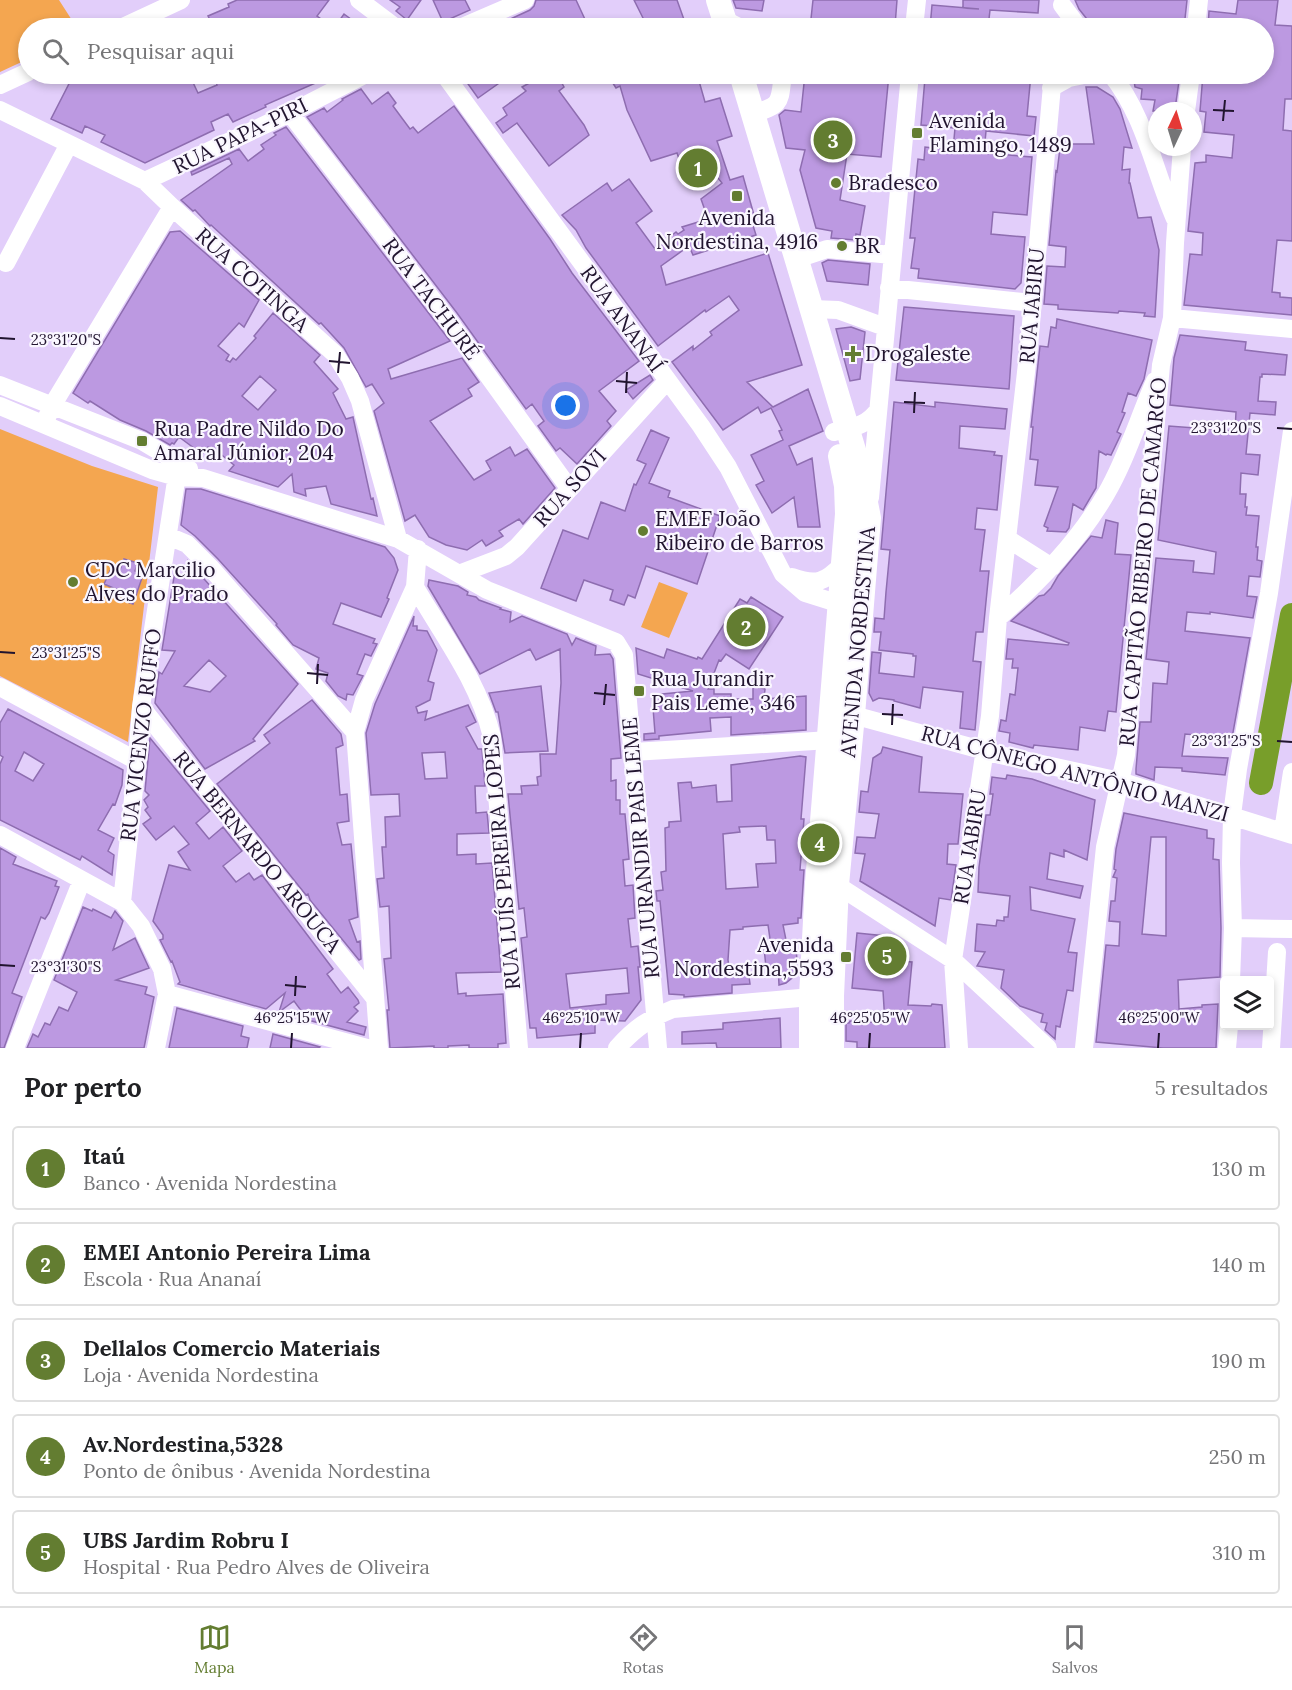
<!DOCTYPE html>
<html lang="pt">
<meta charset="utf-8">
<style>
body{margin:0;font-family:Lora,serif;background:#f6f6f6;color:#202124}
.controls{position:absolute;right:18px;bottom:18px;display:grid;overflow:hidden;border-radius:6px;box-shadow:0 3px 9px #0003}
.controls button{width:54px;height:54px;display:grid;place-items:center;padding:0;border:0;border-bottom:2px solid #e0e0e0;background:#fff;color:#202124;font:30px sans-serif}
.compass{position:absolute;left:1148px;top:102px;width:54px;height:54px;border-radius:50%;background:#fff;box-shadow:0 3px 9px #0003;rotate:4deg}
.you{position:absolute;left:566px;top:406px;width:21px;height:21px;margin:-15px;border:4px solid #fff;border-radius:50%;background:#1a73e8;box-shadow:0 0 0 9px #1a73e833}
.badge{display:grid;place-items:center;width:39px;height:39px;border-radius:50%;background:#637d31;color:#fff;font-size:20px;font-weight:700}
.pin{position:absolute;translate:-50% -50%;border:3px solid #fff;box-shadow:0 2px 6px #0006}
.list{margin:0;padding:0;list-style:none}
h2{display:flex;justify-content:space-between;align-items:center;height:78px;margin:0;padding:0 24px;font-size:26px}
h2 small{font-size:20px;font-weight:400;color:#757577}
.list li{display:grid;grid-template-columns:39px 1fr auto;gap:18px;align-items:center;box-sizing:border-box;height:84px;margin:0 12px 12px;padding:0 12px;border:2px solid #e0e0e0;border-radius:6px}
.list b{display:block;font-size:22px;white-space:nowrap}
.list p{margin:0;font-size:20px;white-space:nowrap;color:#757577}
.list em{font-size:20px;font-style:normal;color:#757577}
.icon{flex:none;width:33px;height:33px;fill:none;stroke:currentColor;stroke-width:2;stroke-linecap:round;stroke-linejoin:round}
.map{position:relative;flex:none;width:1292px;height:1048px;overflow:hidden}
.search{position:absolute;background:#fff;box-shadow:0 3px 9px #0003;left:18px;right:18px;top:18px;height:66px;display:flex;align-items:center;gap:15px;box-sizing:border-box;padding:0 21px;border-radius:33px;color:#757577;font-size:22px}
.sheet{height:558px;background:#fff}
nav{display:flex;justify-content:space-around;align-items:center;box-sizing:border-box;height:84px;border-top:2px solid #e0e0e0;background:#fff;font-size:16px;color:#757577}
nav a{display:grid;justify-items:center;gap:3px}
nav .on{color:#637d31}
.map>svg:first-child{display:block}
.green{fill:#f4a650}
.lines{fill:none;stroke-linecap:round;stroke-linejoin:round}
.river{stroke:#789e2a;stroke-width:24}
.building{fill:#bc99e1;stroke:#8e6db0;stroke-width:1.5;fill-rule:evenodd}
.minor{stroke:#fff;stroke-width:18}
.major{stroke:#fff;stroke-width:24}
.ticks{fill:none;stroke:#21142f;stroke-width:2}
.poi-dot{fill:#637d31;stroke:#faf7ff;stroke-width:2}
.labels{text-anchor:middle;stroke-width:4.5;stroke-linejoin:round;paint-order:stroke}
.poi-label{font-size:21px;fill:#21142f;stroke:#faf7ff;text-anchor:start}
.street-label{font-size:21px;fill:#21142f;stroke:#faf7ff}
.ticks-label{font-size:15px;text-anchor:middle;fill:#21142f;stroke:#faf7ff;stroke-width:4.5;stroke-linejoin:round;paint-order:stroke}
</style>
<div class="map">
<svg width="1292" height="1048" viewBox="0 0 1292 1048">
<rect width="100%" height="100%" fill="#e2cefa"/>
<path class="green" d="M0,0h59l18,28h-49v31l-28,13z
M0,429l92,37 66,21 -30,255 -128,-66z
M659,582l29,11 -19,45 -28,-11z"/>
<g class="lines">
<path class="river" d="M1261,783l31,-168"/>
</g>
<path class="building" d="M237,0h92l-12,16 17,12h-120l-6,-12 21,-9 -1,-3z
M390,0h31l-14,20 -11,-9 4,-4z
M433,0h32l5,10 -27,12z
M536,0h40l13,28h-79l-4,-7 24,-11 4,-4z
M634,0h43l10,28h-39z
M733,0h31l-2,11 -26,-3z
M813,0h84l-2,26h-3l-1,2h-81z
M963,0h76l-1,13 -48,-3 -2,18h-58l2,-23 47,4 -16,-1z
M1075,0h112l-3,28 -19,-2v2h-71l-15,-19z
M1238,0h40l-3,25 17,1v73h-7l-2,31 9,1v110l-15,-1 -5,52 8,1v4l12,1v17l-108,-10 6,-51 12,1 1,-22 -15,-2 7,-68 11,-1v-7l26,3 2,-23 -30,-3 2,-20 -6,-1 3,-37 46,3v-3h14v-46h-55l1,-17 27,3z
M344,14l19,14h-29z
M74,74h115l9,19 19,-8 -5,-11h124l-71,31 1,2 -33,15 -5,-8 -17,8 3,8 -69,33 -44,-21 4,-7 -20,-9 -3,7 -31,-14z
M461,74h51l-34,24z
M532,74h25l7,13 -5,4 25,34 5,10 -40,31 -32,-43 -14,10 -7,-10 11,-8 -4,-7 23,-17 -4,-4 13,-7z
M607,74h90l8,28 15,-4 12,38 -15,5 13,39 13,-4 11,39 -4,1 6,19 -63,20 -4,-9 -28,20 5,19 102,-32 34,112 -55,17 26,25 35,-18 15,42 -34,15 8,19 15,-7 8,69h-22l-4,-30 -22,16 -16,-28 8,-4 -13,-26 32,-15 -4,-9 3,-1 -11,-22 -10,5 -3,-6 -35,23 -51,-68 21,-16v4l19,-15 -2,-3 29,-22 -10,-14 -23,16 -1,-2 -47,36 -72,-98 -10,-18 -14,-15 45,-32 5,8 17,-12 23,32 -16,12 19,26 21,-17 2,2 6,-4 -2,-3 26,-8 -7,-20 21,-16 -12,-15 -22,17 -11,-32 -26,8 -24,-51 -7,-24 -4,2z
M805,74h84l-8,83 -34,-3 -7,46 25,6 -5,29 -4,-1 -1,6 -24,-2 1,-7 -16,-3 -16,-58 5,-20 -19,-2 -7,-33 6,-5 16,2z
M956,74h75l-4,42 9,1 -2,19 -48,-5 -2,22 48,4 -5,58 -34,-3 -2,22 34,3 -4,46 -6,6 -97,-11 1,-9 -8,-1 4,-30h-5l8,-79 6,1 1,-13 28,3 2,-22 -34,-3 4,-47 8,1v-3l22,2z
M1133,74h47l-4,28 -4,9h-19l2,-11 -14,-1 1,-10 -7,-2z
M1086,87h11l16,10 7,12 12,39 -8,-1 -2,23 8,-1 -1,14h1l8,35 13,-1 8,33 -4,67 -11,-1 1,-3 -26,-2 -1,2 -60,-4v-4l-14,-1 3,-38 18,1 1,-20 -17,-2 7,-74 1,1 3,-24 8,1v-5h26z
M361,89l11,15 16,-12 8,11 -3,3 17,23 3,-2 5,6 36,-27 96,133 22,34 67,88 -40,30 17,20 -9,10 4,5 -34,38 -17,-16 -4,3 -18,-25 6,-5 -12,-17 -6,5 -69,-96 -150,-196 17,-9 3,4 16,-12 -1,-1z
M286,127l164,214 -62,28 3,10 71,-21 17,24 -11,7 4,7 -42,25 44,59 17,-10 -5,-9 24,-14 5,9 12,-7 28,39 -32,36 -4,-5 -20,12 4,5 -17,10 -4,-6 -15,10 -21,-5 -17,-8 -14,-22 -10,6 -31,-110 10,-8 -12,-19 -6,3 -22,-39 -23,-25 -2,1 -108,-99 -1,1 -15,-16 -2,1 -12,-11 51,-36 -3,-6 -37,17 -1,-3 48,-23 9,12 16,-12 -3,-4 15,-10 -2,-2z
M180,231l79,69 -15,27 -5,-4 -21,23 11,9 -3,5 4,2 3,-4 3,2 20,-22 -2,-2 19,-23 47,42 -6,7 24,27 -5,4 13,26 7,-2 18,82 2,-1 4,18 -46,-12 -5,-18 -21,3 1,7 -12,-4 -2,-18 -14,13 -49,-16 5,-6 -16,-13 -2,2 -8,-7 -6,7 -23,-17 -5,7 -2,-1 -2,2 -24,-14 -26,-11 -30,-19 -2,2 -15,-10 97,-161zM260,376l16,14 -18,20 -16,-14z
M828,260l42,4 -2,21 -41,-4 -5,-18z
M904,307l110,9 -5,73 -113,-9z
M1057,319l95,21 -8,39 -8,17 -8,-3 -6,19 3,1 -8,19 4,2 -10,21 -4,-1 -1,1 -7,-4 -3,37 -13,22 -10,-6 -4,24 -3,4 -19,-1 1,-3 -4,-2 14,-39 -23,-2 3,-25 -8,-1 3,-32h-2l9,-81 8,1 3,-20 5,1z
M851,327l14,5 -5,47 -10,2 -14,-52z
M1180,335l66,7 -1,8 42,5 -2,20 -23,-1v3h-2l-2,24 18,1 -1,13 -25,-2 -4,41 14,1 -2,20 -17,-2 -1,21h6l-1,13h2l-1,8 13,1 -3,31h2l-1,13 5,1 -2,16 -11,-1 -2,20 10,1 -4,21 -43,-6v2l-23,-2 -2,19 65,7 -18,100 -47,-4 -3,22 46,2 -3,17 -43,-4v-3l-27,-1 -1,13 -18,-6v-5l4,-47h11l2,-39 14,1 2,-22 -23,-3 10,-101 38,3 -1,11 21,2 2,-22 -58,-12 11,-114 66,5 1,-19 -66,-7 4,-47z
M650,375l3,5 -20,19 -7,-9z
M894,402l41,5v-5l72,7 -2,20 -45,-3 -1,22 36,4 -1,3 8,1 -5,54 -20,-2 -2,21 10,1 -5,41h9l-6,61h-7l-3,29 8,1 -6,68 -15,-2 3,-36 -40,-5 -3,21 -26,-7v-1l-15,-2 -6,3 -4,-8 3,-41 9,1 -2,20 35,4 2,-21h-3v-2l-34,-4 2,-18h-7l1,-14 9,1 2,-27 4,-42 -9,-1z
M651,430l18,8 -20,45 21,8 -2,6 52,19 -23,68 -51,-18 -11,32 -7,-3 -4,10 -14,-5 3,-10 -29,-10 -8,21 -35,-13 22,-58 25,9 13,-37 24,9 9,-27 2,1 10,-21 -9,-4z
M186,489h15l184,58 9,11 4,12 -11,28 2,1 -8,18 -40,-14 -8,21 42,15 -2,4 4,1 -6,12 -6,-2 -8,20 6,2 -10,19 -6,-1 -1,6 -8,-4 -12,-15 2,-8 -12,-4 3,-11 -26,-13 -17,-20 1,-1 -59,-65 -23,-23 -14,-11z
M1106,520l12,3 -3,31 16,1 -15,157 -8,-1 -3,20 -25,-4 -2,23 -44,-5 -1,3 -24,-6 1,-9 -11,-2 2,-11 5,1 4,-27 5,1 3,-27h-6l1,-9h-7l2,-20 60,6 1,-2 -58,-22 28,-25 5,-1 7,-7 7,-12 33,-40 11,2z
M124,559l14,4 -3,8 8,4 -10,29 -11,-4 3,-7 -21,-9 6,-13 8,4z
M188,561l110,123 -45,55 2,2 -50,28 -50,-66 4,-31 3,2 13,-23 -13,-1 13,-79 10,7zM209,660l17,16 -16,16 -26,-6z
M429,580l29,6 10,6 -1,3 9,2 3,3 22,8 -1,1 11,3 -1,10 12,-6 45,18 5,11 4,-7 20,8 -1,9 15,-1 3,5 8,99 -10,1v22l5,-1v20h4v14h5l4,45 -6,1 2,26 8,-1 2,33 -7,1 3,28 7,-1 2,21h-2l3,33 -16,21 -30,-1v13l-58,5 -1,-10h-6l-9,-90 6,-1 -3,-29 -5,1 -11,-115h14l-1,-8 17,-1 -1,-8 4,-1 -1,-22h16l5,-71 -1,-34 -24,11 -6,-11 -50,25 -52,-88zM627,968l2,25 -23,2v9l-36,4 -4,-34z
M751,597l32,20 -34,52 -23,-15 -5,7 -2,-1 -11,29h6v5h17v5h22v-13l12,3 -1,10 42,-3v34l-75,5v-18l-21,1 1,13 -52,5v3l-15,1v-6l11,-1 -3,-38 41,-4 -55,-17 -2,-26 28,10 3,-9 30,10 1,-2 4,2 38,-60 7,4z
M414,616l-1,10h4v4l10,1 10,19 -9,31 6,2 -4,17 -14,7 2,6 9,-2 -2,9 43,-15 8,17 -10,5 12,22h4l3,37h-10l1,27 11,-1 2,21 -32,1v21l19,-1v10l16,-1 9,109 -45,1 2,21 8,-1v3l37,-2 3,49 -8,1v4h-29v-3l-21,1v2h-14v-2l-44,2 -3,-38h2l-5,-51 7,-1 -2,-52 -9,1 -3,-28 7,-1 -2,-31h4l-1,-30 15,-1 -1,-22 -28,1 -5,-62 9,-29zM445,752l2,26 -22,1 -3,-26z
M541,686l7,65 -43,2 -7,-41h-2l-7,-19z
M312,700l29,34 2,11 -7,3 4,47 7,-1 2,27 -12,2 5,22 9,-1 7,73 -9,3 8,22 3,-1 1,18 -2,1 -49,-60 -2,-6 -2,1 -89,-111 53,-41 -6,-8z
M8,709l115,61 -1,15 -7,20 -2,-1 -15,26 16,8 -6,13 6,4 -2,20 -30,-19 -2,4 -80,-40v-56l3,-7 -3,-2v-32zM24,752l20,12 -11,17 -18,-10z
M150,738l60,73 -14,12 13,16 14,-12 19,24 -19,15 13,16 13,-9 5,7 8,-5 71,94 -6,5 14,19 7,-6 10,13 1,3 -5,4 4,4 -11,11 19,5 -2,8 -56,-15 -14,-19 -15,11 6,-19 -19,16 -88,-25 2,-2 -8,-21 -1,1 -11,-22 3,-1v-4l-10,-14 16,-56 21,5 -12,-18 11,-8 -15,-18 -18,14 -13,-16 8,-6 -6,-8 3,-3 -4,-7 5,-5 -4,-4z
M883,747l39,10 -3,35 44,2 -5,50h-10l-1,20 9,1 -5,35 -12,-2 -4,28 -75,-45 5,-27 -10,-1 2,-16 18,1 4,-24 -20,-2 2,-21 7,1 5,-34 8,-5z
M800,756l6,1 -5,62h3l-4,51h4l-3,48h-3v5l-15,2 4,20 9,-1 1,19 -5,15 -6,5 -7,2 -1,-20 -12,2 -2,-19 7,-2 -3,-21 -25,2v2l-13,1 -2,30 2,12 18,-3 2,15 -18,1v8l-48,4v-2l-15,-1 -9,-93h-3l-1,-10 7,-1 -2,-18 5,-1 -1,-43 4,-1v-5l12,-1 -3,-38 13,-1 1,6 24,-3 1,17 15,-1 -1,-36zM766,826l1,14h8l1,23 -20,1 2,23 -32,2 -3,-55 17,-2 -1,-5z
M1007,775l25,4 63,21 -8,60 -23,-10v7l-14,-4 -3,26 36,7 -3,12 -50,-11 1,23 44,9 -7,33 9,1 -4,38 -6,-1 -7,37 -4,-1 -1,13 -10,-9 2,-7 -6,-1 2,-8 -23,-8 -19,-18 3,-18 -27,-4 8,-14 -10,-1 2,-27 19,2 1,-6 7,1v-4h4l2,-21 -32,-4 1,-25 7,-52h4l3,-21h-3l2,-17 14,2z
M1124,813l83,17v8l7,1 -1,20 6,1 2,68 -1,49 -42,3 1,29 23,-2v-2l16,-1 -2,44h-53l-67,-6 10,-97 13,1 1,-24 -11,-1 2,-20h4l2,-23 -4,-1 3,-7 -2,-1 2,-20zM1151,837h15v99l-24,-2z
M0,848l16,9 -3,7 44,17 -2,5 4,1 -10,26 -4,6 -4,-2 -24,63 -5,13 10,4 -18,51h-4z
M83,907l9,4 1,-2 18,9 4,-7 8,10 -10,29 22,-12 14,30 -33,12 31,7 -2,7 9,3 -10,51h-117l6,-14 5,3 7,-14 5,2 9,-18 9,4 9,-19 -23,-12z
M857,933l29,3 -2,24 28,2 -4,43 23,1 1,-2 10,1 3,43h-88v-6l-11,-1v-18h3l1,-2 35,2 -2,-32 -31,-3z
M177,1008l66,18 -2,10 8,2 -2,10h-78z
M780,1018l1,30h-64l-1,-5 -34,1v-12l41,-3v-6z
M273,1034l47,13 -1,1h-49z"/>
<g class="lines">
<path class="minor" d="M359,0l37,28
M1062,5l17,23
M725,20l14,7 40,1
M121,28l60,-28
M460,28l65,-28
M914,28l3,-28
M1196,28l3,-28
M444,74l257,352 27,41 55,107 22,19 35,11
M1111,74c34,42 43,97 64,145
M0,85l28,-13
M1051,88l18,-10 20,-4
M0,110l145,71 27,26 163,147 15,24 10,23 38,138
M1186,111l5,-37
M290,113l158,207 121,168
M753,114c30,-10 26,-11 30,-40
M145,181l145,-68 76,-39
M797,259l30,-10 65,6
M6,263l63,-119
M889,288l143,15
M812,309l26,1 47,17
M1172,318l120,11
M0,385l142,56 47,28
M0,406l152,64 25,7 26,1 195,61 89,51 129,52 8,13 34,393
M44,424l8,-18 120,-199
M834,432c18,-5 33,-6 44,-22
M870,498l40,-424
M168,536l19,8 23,23 145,165
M1008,539l44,28
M459,574l47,-18 11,-9 150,-166
M792,577c25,9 33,5 51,-13
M415,587c28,48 64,95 77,150l27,311
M998,618c42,-37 80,-76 108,-124 20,-34 33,-77 49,-113
M0,687l137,74
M141,707l233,290
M842,712l158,43 120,26 172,54
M633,752l197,-12
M1283,831l9,-59
M0,835l122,67 19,24 21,43 5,25 -11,54
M828,884l9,1 116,75 95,88
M122,902l15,-141 4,-54 38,-245
M1233,928l59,1
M1231,981l2,-53 -2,-65 1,-48 6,-46 31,-176 23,-162
M167,994l200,54
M15,1048l67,-168
M379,1048l-24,-316 9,-32 51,-113 3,-38
M617,1048c18,-20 31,-29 56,-39l150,-13
M959,1048l-6,-88 37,-244 8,-98 31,-272 24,-272
M1084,1048l21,-201 21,-92 35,-390 11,-47 3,-75 7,-96
M1227,1048l2,-22
M1271,1048l6,-96"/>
<path class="major" d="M718,0l9,28
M741,74l118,393 10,51 -16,197 -16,170 -5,111v52
M811,1048v-52l6,-113 30,-369 -1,-28 -6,-30"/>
</g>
<path class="ticks" d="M1213,110l21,1M1223,121l2,-21M0,338l15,1M329,361l21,2M338,373l2,-21M616,381l21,2M626,393l1,-21M904,402l21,1M914,413l1,-21M1277,428l15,1M0,652l15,1M307,673l21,2M317,684l1,-20M594,693l21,2M604,705l2,-21M882,714l21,1M892,725l1,-21M1277,741l15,1M0,965l15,1M285,985l21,2M295,996l1,-20M291,1048l1,-15M580,1048l1,-15M869,1048l1,-15M1158,1048l1,-15"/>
<g class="poi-dot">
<rect x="911" y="127" width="12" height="12" rx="3"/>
<circle cx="836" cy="183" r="6"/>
<rect x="731" y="190" width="12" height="12" rx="3"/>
<circle cx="842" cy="246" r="6"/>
<path d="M850 345h6v6h6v6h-6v6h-6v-6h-6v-6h6z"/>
<rect x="136" y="435" width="12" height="12" rx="3"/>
<circle cx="643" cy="531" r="6"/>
<circle cx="73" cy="582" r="6"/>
<rect x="633" y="685" width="12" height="12" rx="3"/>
<rect x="840" y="951" width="12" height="12" rx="3"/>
</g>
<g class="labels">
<g class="poi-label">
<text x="929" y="128">Avenida<tspan x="929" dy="24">Flamingo, 1489</tspan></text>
<text x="848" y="190">Bradesco</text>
<text x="737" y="225" text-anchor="middle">Avenida<tspan x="737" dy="24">Nordestina, 4916</tspan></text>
<text x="854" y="253">BR</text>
<text x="865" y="361">Drogaleste</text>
<text x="154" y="436">Rua Padre Nildo Do<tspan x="154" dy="24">Amaral Júnior, 204</tspan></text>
<text x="655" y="526">EMEF João<tspan x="655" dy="24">Ribeiro de Barros</tspan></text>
<text x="85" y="577">CDC Marcilio<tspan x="85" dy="24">Alves do Prado</tspan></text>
<text x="651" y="686">Rua Jurandir<tspan x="651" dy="24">Pais Leme, 346</tspan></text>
<text x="834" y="952" text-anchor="end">Avenida<tspan x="834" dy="24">Nordestina,5593</tspan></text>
</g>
<g class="street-label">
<text transform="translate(240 136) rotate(-26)" y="7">RUA PAPA-PIRI</text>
<text transform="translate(252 280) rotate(42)" y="7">RUA COTINGA</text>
<text transform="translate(431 299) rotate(53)" y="7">RUA TACHURÉ</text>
<text transform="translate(1032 306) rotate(-85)" y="7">RUA JABIRU</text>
<text transform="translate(622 319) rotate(54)" y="7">RUA ANANAÍ</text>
<text transform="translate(570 488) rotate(-48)" y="7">RUA SOVI</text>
<text transform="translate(1143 562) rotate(-85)" y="7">RUA CAPITÃO RIBEIRO DE CAMARGO</text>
<text transform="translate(858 642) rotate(-85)" y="7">AVENIDA NORDESTINA</text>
<text transform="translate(141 735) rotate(-83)" y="7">RUA VICENZO RUFFO</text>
<text transform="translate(1075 774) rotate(15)" y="7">RUA CÔNEGO ANTÔNIO MANZI</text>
<text transform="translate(970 847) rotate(-81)" y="7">RUA JABIRU</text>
<text transform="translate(641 848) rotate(-95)" y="7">RUA JURANDIR PAIS LEME</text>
<text transform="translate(257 852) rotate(51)" y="7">RUA BERNARDO AROUCA</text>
<text transform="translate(502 862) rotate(-95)" y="7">RUA LUÍS PEREIRA LOPES</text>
</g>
</g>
<g class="ticks-label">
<text x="66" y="345">23°31'20"S</text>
<text x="1226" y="433">23°31'20"S</text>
<text x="66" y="658">23°31'25"S</text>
<text x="1226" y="746">23°31'25"S</text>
<text x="66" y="972">23°31'30"S</text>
<text x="292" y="1023">46°25'15"W</text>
<text x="581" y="1023">46°25'10"W</text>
<text x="870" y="1023">46°25'05"W</text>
<text x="1159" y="1023">46°25'00"W</text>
</g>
</svg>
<div class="controls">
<button><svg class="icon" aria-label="layers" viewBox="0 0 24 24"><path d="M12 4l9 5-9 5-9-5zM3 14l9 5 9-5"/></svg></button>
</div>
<svg class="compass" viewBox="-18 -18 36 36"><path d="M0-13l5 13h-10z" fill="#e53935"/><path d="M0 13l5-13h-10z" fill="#757577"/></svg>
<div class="you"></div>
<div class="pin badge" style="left:698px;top:168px">1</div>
<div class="pin badge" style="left:746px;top:627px">2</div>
<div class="pin badge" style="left:833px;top:140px">3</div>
<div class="pin badge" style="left:820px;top:843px">4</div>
<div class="pin badge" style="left:887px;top:956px">5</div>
<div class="search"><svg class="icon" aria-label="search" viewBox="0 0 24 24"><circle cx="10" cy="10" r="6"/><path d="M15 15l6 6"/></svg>Pesquisar aqui</div>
</div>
<section class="sheet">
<h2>Por perto<small>5 resultados</small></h2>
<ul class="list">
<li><span class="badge">1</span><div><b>Itaú</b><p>Banco · Avenida Nordestina</p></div><em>130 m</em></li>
<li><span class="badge">2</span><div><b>EMEI Antonio Pereira Lima</b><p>Escola · Rua Ananaí</p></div><em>140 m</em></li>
<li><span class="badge">3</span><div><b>Dellalos Comercio Materiais</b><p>Loja · Avenida Nordestina</p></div><em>190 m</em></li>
<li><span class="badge">4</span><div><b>Av.Nordestina,5328</b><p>Ponto de ônibus · Avenida Nordestina</p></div><em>250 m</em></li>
<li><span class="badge">5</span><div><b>UBS Jardim Robru I</b><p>Hospital · Rua Pedro Alves de Oliveira</p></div><em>310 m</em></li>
</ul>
</section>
<nav>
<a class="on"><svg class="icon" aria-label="map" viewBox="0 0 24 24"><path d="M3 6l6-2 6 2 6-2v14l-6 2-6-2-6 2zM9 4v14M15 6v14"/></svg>Mapa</a>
<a><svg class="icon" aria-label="directions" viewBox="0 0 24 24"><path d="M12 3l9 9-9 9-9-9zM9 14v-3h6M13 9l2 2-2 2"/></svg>Rotas</a>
<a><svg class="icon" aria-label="saved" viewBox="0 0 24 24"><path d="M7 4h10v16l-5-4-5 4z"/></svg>Salvos</a>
</nav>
